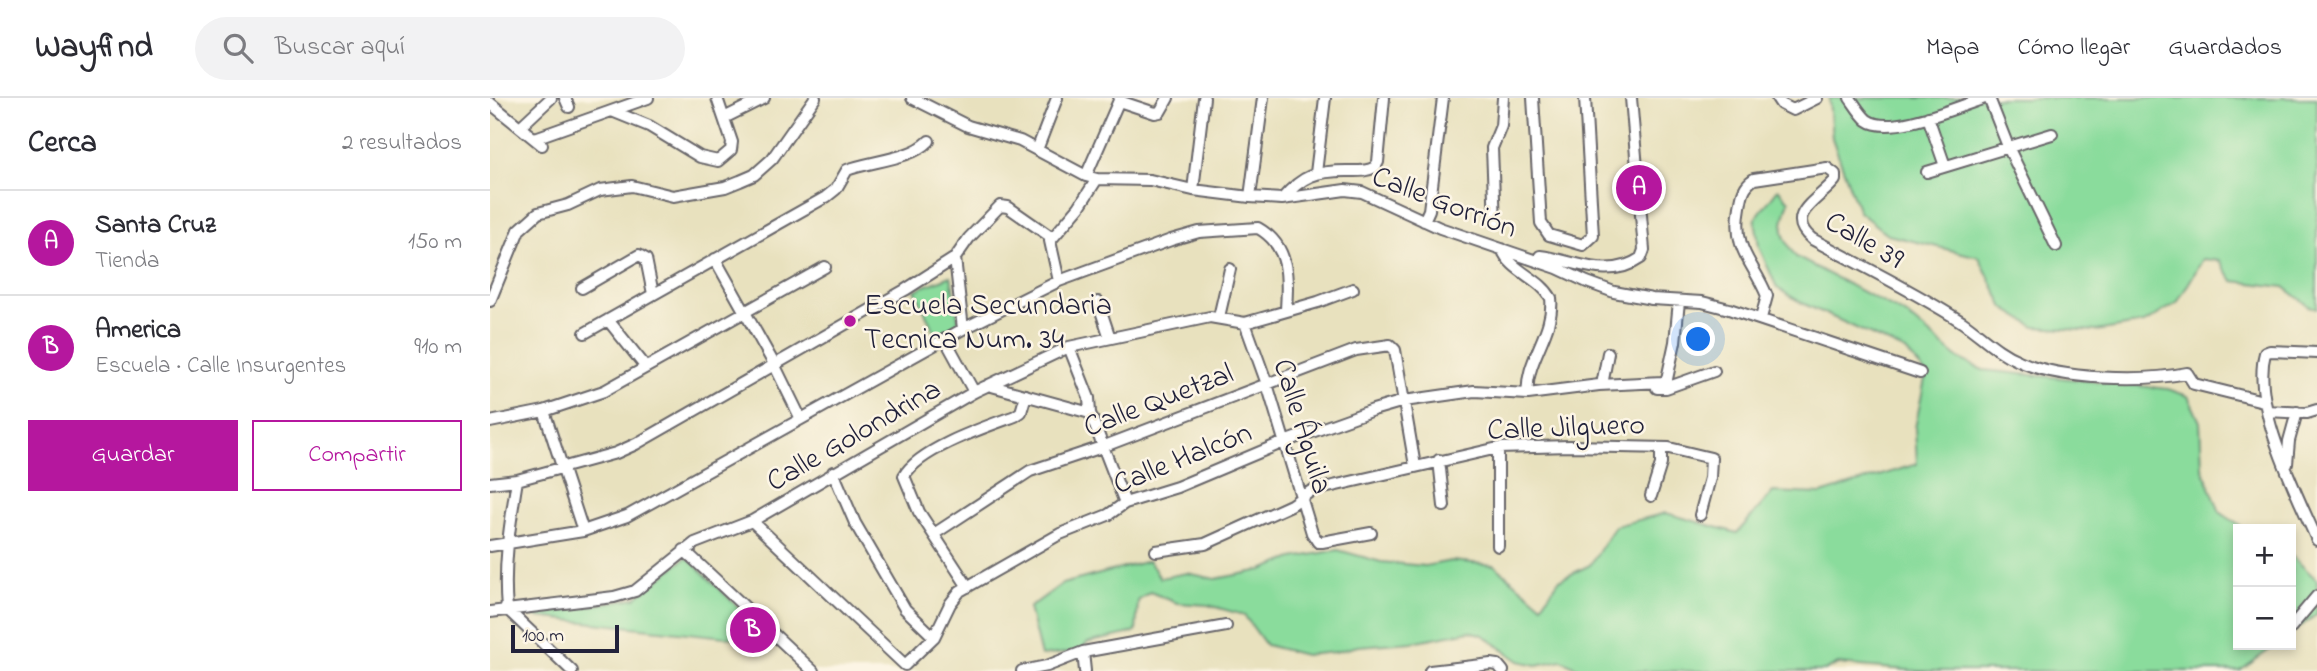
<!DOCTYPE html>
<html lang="es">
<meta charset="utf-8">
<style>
body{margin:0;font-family:"Indie Flower",sans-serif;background:#f2f2f3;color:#2b2b33}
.controls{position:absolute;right:21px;bottom:21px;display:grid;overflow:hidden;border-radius:0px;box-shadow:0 4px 10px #0003}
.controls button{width:63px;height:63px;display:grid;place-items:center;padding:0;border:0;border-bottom:2px solid #e1e1e2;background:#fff;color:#2b2b33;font:35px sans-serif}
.scale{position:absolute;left:21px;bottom:18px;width:108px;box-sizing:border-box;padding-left:7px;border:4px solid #22223b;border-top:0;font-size:19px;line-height:24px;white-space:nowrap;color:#22223b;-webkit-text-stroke:5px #fcf5e5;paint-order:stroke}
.you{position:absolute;left:1209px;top:242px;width:24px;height:24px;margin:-18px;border:5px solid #fff;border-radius:50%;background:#1a73e8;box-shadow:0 0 0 10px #1a73e833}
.badge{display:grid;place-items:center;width:46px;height:46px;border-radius:50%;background:#b5179e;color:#fff;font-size:23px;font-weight:700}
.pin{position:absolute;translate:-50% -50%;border:4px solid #fff;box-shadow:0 2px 7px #0006}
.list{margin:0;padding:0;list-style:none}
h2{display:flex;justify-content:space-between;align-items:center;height:91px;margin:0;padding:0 28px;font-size:30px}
h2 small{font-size:23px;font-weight:400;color:#7c7c81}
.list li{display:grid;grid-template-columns:46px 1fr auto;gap:21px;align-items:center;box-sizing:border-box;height:105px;padding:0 28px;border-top:2px solid #e1e1e2}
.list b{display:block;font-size:26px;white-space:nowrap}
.list p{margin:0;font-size:23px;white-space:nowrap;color:#7c7c81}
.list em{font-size:23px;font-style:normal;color:#7c7c81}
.actions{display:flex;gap:14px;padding:21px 28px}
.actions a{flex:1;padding:16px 0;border:2px solid #b5179e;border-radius:0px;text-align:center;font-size:24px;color:#b5179e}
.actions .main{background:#b5179e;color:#fff}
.icon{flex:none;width:38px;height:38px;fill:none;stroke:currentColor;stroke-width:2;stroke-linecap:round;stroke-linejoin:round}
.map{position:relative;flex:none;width:1827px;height:573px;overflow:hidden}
header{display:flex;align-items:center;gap:42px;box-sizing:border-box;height:98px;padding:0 35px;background:#fff;border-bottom:2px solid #e1e1e2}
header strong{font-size:33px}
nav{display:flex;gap:38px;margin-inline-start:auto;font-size:24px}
.search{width:490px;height:63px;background:#f2f2f3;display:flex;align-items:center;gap:18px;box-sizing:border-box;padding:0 24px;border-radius:38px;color:#7c7c81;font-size:26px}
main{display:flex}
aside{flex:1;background:#fff}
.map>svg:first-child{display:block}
.green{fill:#8adc9c;stroke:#567f6c;stroke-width:2}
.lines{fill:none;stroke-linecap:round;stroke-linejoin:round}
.minor-casing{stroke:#676569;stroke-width:14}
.minor{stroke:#fff;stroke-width:10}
.poi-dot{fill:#b5179e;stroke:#fcf5e5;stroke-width:2.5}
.labels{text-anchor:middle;stroke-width:5;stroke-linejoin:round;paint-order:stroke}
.street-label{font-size:30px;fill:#22223b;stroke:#fcf5e5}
.poi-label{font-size:30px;fill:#22223b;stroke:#fcf5e5;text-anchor:start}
</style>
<header>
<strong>Wayfind</strong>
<div class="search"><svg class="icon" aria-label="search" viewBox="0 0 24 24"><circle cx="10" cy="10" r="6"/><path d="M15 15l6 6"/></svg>Buscar aquí</div>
<nav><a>Mapa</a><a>Cómo llegar</a><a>Guardados</a></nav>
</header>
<main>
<aside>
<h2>Cerca<small>2 resultados</small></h2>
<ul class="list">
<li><span class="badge">A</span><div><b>Santa Cruz</b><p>Tienda</p></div><em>150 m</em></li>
<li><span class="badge">B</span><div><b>America</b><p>Escuela · Calle Insurgentes</p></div><em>910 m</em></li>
</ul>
<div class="actions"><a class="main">Guardar</a><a>Compartir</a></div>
</aside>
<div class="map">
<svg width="1827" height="573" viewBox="0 0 1827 573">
<rect width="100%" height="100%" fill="#fcf5e5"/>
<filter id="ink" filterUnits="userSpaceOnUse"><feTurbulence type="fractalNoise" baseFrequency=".0143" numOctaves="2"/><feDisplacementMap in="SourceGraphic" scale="14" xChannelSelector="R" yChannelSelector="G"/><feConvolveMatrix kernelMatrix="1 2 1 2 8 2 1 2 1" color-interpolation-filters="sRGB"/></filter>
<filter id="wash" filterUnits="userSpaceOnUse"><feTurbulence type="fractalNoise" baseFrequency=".00686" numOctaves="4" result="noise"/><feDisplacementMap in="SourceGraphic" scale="28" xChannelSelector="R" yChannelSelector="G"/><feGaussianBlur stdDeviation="1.57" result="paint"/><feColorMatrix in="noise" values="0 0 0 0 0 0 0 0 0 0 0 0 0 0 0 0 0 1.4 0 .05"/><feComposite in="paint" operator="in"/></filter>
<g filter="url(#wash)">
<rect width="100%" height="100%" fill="#e8e1be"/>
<path class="green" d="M1339,0h488v210l-8,-2 -25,-19 -51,-6 -13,-20 -17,-2 -26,44 -33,20 -48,8 -61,-4 -31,-19 -25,-51 -91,-22 -29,-23 -27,-74z
M1288,91l11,12c-9,26 -10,33 7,56l111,58 52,44 24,11 185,19 20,7 12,26 2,45 18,45 24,17h-6v116h38l-36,26h-322l-80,-7 -13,7h-241l-22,-11 -25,5 -18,-4 -36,-26 -13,-4 -58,11 -54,4 -23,6 -30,3 -39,-10 -22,-30 -36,-10 -31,-2 -27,-11 -12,9 -2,31 -49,11 -6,8 -40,5 -12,-48 33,-24 87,-23 11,17 27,-5 28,6 47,-9 31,-12 45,-8 43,12 44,4 26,-5 43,4 48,40 17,-25 31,-15 25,-39 51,-13 71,20 36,-41 48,2 96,-30 -2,-36 11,-54 -20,-23 -104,-48 -25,-15 -18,-41 -4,-28z
M461,178l8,48 -23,12 -21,-46z
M1801,457l26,25v34l-26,20z
M197,459l62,61 -14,20 -207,-22 107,-18z"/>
</g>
<g filter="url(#ink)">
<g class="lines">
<g class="minor-casing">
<path id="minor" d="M75,0l4,9
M422,0l56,28 52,15 66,35 11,3 53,1 43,10 57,7 32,2 63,-9 17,2 78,36 117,40 30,14 27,10 38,7 50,3 27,7 191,64
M1043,0l8,125 8,12 34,10 10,-9 -8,-138
M1287,0l4,6 12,6 24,-12
M1360,0c5,7 11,17 17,22 23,17 92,-14 118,-22
M1499,0l20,51 47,97
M629,3l36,12 5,-1 8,-14
M0,5l52,42
M122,13l37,15 51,31 18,4 13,-11 1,-8 -15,-44
M1438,19l17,49
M234,20l40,-20
M30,29l31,-29
M45,40l113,-40
M547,52l20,-52
M1437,74l125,-38
M826,75l9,-75
M596,78l34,-78
M703,92l11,-92
M760,99l13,-99
M792,101c21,-24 34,-28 65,-28 10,0 19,1 28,-4l3,-5 6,-64
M934,123l5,-11 14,-112
M1005,125l-3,-75 9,-22 2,-28
M1012,151c9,23 37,28 49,49 4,34 -27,64 -23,96
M1050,158c34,4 68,25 101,2l3,-8 -13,-152
M465,160l8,71
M225,161l59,105 27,55
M569,183l-9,-40 29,-34 18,-28
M92,190l57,-33 7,4 7,35
M0,203l29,-71 19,-17 30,-8 32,-15 32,-4 41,10 52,-9 15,-6 14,-6 18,-16 43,-61
M608,204l12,36
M729,219l11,-48
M1271,220l6,-22c-14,-35 -35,-46 -27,-89 2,-12 3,-21 14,-28l73,-11 8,6v6c-14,19 -53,34 -23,59 50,27 102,52 150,83 19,13 35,30 57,39 41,19 124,21 168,12l7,11 69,17
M118,222l37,46
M755,225l22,61 45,149 6,9h4l49,-9
M95,235l241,-136 10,-8 11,-19c24,-9 65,-11 82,-29
M455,241l29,53
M579,249l20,51 1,15 35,90
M1827,255l-47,-2 -5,2c-14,52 31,139 52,187
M498,287l102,28
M1112,287l6,-32
M1167,290h9l48,-17
M54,313l39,120
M1777,313l40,2 10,-3
M0,324l54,-11 60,-20 221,-124
M949,362l5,46
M1797,366l2,-23 8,-29
M343,374l22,51 50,86 29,28
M27,382c-7,44 -14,85 -10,129l65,62
M0,385l27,-3 99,-27 20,-9 269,-154 50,-32 14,-20 31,-32 8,1 43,30
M1161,398l10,-32v-16
M262,423l153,144
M444,436l96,-63 72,-24 254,-97 34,-5 5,5 20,116
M0,448l93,-15 44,-15 336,-187 96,-48 112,-41 28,-8 59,-4c32,18 30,50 28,82
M1008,448v-98
M194,452l129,121
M666,453l49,-7 86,-39 20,-14 187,-43 72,-2 99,2 42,10 -1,20 -10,37
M478,489l-49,-75 -15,-36c15,-27 81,-49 111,-60l6,-4 5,-17
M0,514l124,-15 21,-6 60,-48 57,-22 222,-129 95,-45 141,-30 35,6 73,-21 35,-13
M1801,529l26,-31
M1785,547h1
M593,554l2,19
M415,567l29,-28 16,-33 10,-13 100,-57 48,-19 17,-12 52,-16 107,-45 89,-32 31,-9 70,-10 54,3 71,-9 64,-3 4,-3 8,-37 4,-41
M532,573l25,-5 36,-14 143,-26
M940,573l61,-7 7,1 5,6"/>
</g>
<use href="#minor" class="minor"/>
</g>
</g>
<circle class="poi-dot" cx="360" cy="223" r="7"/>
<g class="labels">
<g class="street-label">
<text transform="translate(955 103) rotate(21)" y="10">Calle Gorrión</text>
<text transform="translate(1375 141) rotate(30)" y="10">Calle 39</text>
<text transform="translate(668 301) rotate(-21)" y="10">Calle Quetzal</text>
<text transform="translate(814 328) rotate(73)" y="10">Calle Águila</text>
<text transform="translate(1076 328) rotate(-2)" y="10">Calle Jilguero</text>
<text transform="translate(363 336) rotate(-30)" y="10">Calle Golondrina</text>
<text transform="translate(692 359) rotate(-22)" y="10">Calle Halcón</text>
</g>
<g class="poi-label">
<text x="374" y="216">Escuela Secundaria<tspan x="374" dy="34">Tecnica Num. 34</tspan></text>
</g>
</g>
</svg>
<div class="controls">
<button>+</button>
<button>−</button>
</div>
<div class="scale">100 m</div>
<div class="you"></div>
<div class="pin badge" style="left:1149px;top:90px">A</div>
<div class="pin badge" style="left:263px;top:532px">B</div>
</div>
</main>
